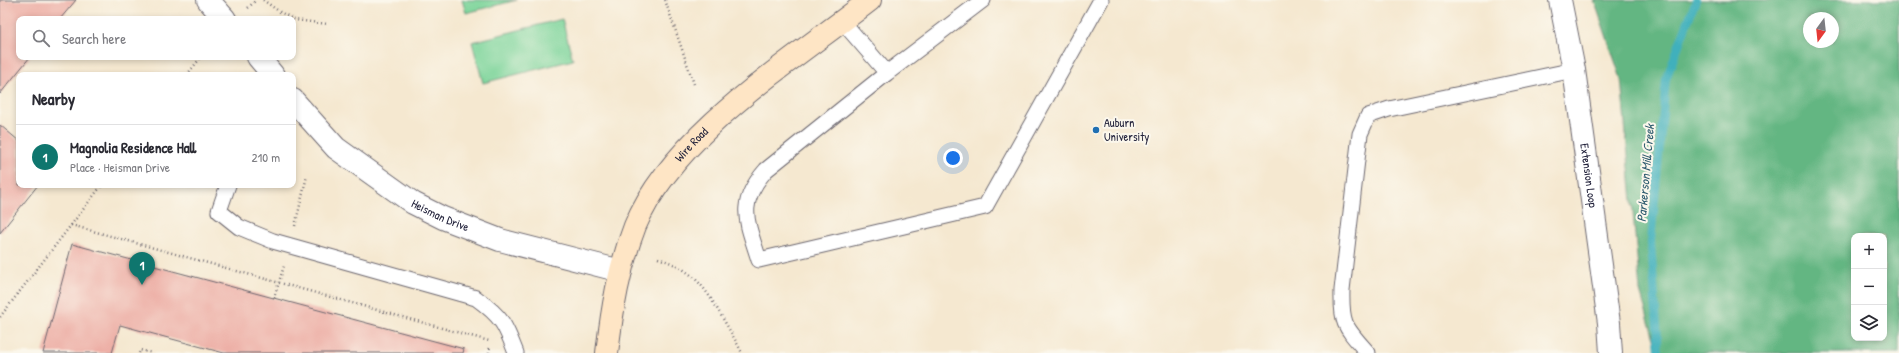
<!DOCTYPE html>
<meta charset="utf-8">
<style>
body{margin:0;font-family:"Patrick Hand",sans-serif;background:#f2f2f3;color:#2b2b33}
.controls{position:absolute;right:12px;bottom:12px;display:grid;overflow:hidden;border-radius:8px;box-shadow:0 2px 6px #0003}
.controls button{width:36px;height:36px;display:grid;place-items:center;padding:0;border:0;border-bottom:1px solid #e1e1e2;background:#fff;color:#2b2b33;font:20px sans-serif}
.compass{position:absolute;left:1803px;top:12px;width:36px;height:36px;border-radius:50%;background:#fff;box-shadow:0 2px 6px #0003;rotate:195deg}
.you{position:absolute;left:953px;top:158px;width:14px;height:14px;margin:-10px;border:3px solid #fff;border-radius:50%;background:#1a73e8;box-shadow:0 0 0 6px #1a73e833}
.badge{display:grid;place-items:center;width:26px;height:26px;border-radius:50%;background:#0f766e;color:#fff;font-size:13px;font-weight:700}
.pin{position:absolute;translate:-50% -33px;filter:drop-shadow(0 1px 2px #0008)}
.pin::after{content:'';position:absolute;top:21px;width:14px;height:12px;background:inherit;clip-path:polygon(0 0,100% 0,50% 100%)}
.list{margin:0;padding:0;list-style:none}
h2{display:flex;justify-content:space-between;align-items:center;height:52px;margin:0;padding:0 16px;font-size:17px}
h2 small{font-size:13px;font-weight:400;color:#7c7c81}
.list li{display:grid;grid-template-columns:26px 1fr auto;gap:12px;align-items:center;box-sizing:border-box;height:64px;padding:0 16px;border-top:1px solid #e1e1e2}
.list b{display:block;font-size:15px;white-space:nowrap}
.list p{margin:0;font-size:13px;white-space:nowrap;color:#7c7c81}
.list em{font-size:13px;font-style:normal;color:#7c7c81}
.icon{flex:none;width:22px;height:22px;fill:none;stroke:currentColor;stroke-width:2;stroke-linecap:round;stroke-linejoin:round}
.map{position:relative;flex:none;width:1899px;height:353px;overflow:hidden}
.search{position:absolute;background:#fff;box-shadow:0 2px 6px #0003;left:16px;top:16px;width:280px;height:44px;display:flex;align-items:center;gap:10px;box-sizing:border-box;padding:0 14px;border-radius:8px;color:#7c7c81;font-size:15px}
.panel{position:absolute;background:#fff;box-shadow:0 2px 6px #0003;left:16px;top:72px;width:280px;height:116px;border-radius:8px}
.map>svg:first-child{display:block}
.green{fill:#7bd49a;stroke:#4e7b6a}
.forest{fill:#64b682;stroke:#436c5e;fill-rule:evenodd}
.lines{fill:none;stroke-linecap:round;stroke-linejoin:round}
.stream{stroke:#41b0bc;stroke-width:8}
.building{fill:#edafa6}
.lane-casing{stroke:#6c676f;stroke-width:17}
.street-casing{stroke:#6c676f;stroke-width:24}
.secondary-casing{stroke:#6c676f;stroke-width:24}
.path{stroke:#6c676f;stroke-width:2.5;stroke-dasharray:1 3;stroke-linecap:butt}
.lane{stroke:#fff;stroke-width:15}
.street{stroke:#fff;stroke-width:22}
.secondary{stroke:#fee5c5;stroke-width:22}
.poi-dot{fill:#1f6fb2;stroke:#fbf7ec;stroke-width:1.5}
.labels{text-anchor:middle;stroke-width:4;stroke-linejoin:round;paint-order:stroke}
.poi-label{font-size:12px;fill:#22223b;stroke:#fbf7ec;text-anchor:start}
.street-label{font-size:12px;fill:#22223b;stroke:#fbf7ec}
.water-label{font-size:13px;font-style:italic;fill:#2e5b6f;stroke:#fbf7ec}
</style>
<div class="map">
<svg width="1899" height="353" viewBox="0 0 1899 353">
<rect width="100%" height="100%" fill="#fbf7ec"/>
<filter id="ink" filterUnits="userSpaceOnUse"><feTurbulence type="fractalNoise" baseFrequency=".025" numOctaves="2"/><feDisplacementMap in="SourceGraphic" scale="8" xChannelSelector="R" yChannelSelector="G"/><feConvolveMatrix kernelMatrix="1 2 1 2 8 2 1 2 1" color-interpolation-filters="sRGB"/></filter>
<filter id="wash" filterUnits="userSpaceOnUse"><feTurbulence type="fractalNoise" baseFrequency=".012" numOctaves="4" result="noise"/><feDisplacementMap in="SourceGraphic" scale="16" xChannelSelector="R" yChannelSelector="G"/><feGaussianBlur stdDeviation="0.9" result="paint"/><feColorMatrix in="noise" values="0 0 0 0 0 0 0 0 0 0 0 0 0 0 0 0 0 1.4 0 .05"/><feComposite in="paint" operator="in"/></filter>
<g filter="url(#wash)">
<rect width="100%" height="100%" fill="#f5e8d0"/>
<path class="green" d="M462,0h55l-51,13z
M562,19l11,41 -90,23 -11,-41z"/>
<path class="forest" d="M1594,0h305v353h-241l-18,-62 -19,-212zM1809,18h24v24h-24zM1854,236h30v102h-30z"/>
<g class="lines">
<path class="stream" d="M1659,353l-8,-111 15,-163 30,-79"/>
</g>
<g id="blocks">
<path class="building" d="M0,0h76l-16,19h-41v38h11l-30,37z
M0,125l19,16v44h19l-38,48z
M72,244l392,105 -1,4h-239l-104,-28 -8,28h-69z"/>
</g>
</g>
<g filter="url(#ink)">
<use href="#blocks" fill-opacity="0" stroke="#6c676f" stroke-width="1"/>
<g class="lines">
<g class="lane-casing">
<path id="lane" d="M983,0l-96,73 -121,97c-30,34 -19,51 -7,90l226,-53 116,-207
M842,21l45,52
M228,185l-9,26 20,16 34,14 203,57c26,19 29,26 40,55
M1368,353c-23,-26 -27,-28 -26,-63l18,-156 8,-18 21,-7 185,-39"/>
</g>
<g class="street-casing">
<g id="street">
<path d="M208,0l17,19"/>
<path id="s1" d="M1560,0l14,70 35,253 2,30"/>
<path d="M258,57l15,18"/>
<path id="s2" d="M293,100l43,48 77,55 30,15 57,22 121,31"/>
</g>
</g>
<g class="secondary-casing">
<g id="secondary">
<path id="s3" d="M607,353c5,-43 12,-86 28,-127 38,-92 158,-166 235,-226"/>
</g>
</g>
<path class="path" d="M263,0l17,12 15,8 33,4
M665,0l29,84
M248,8l8,-8
M168,18l1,1
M187,75l14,-18
M71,225l418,116
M295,226l12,-50
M658,258c36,12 46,28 64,59 7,12 14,24 20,36
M274,298l10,-32
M0,317l102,-132
M139,353l1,-3 12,3
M489,353l1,-7"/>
<use href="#lane" class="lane"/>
<use href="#street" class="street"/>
<use href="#secondary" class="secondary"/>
</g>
</g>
<circle class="poi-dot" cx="1096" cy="130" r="4"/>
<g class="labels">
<g class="poi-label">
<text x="1104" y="127">Auburn<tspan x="1104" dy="14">University</tspan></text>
</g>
<g class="street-label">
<text dy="4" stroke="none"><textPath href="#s3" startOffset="230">Wire Road</textPath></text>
<text dy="4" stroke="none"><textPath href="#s1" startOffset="178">Extension Loop</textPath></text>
<text dy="4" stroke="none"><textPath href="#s2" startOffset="189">Heisman Drive</textPath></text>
</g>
<g class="water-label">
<text transform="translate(1645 173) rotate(-85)" y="5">Parkerson Mill Creek</text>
</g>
</g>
</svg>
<div class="controls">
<button>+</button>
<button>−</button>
<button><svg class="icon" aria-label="layers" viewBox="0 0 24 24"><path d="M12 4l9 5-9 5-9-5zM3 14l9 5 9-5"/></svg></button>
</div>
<svg class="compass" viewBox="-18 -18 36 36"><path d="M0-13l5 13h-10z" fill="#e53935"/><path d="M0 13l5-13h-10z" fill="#7c7c81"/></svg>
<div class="you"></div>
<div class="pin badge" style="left:142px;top:285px">1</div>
<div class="search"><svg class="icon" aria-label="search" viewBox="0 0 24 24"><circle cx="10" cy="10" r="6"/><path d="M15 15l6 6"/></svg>Search here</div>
<section class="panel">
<h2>Nearby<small></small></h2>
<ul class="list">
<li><span class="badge">1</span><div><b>Magnolia Residence Hall</b><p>Place · Heisman Drive</p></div><em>210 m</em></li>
</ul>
</section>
</div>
